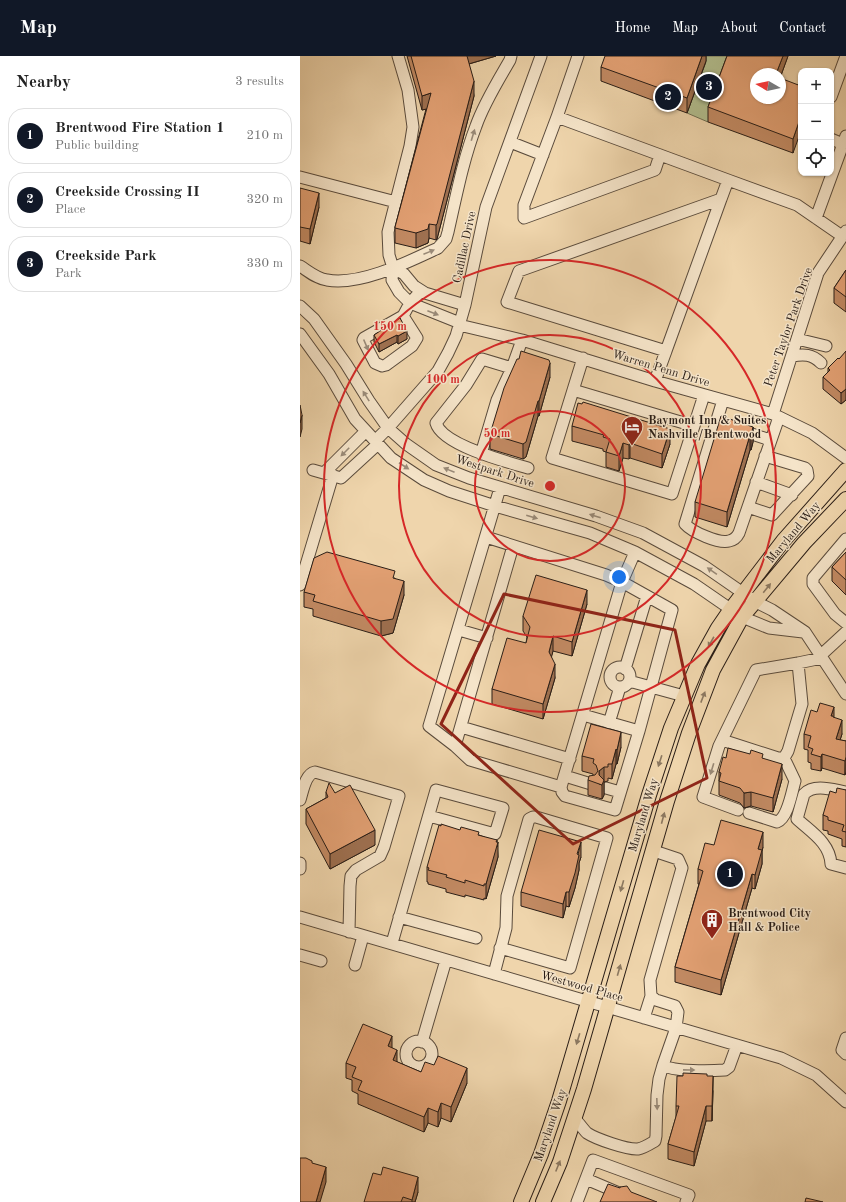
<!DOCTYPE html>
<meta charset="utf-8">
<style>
body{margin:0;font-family:"Old Standard TT",serif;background:#f2f2f2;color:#222}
.controls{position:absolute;right:12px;top:12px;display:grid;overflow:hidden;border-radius:8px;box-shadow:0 1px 3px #0004}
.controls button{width:36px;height:36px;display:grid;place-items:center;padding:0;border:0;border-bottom:1px solid #e0e0e0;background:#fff;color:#222;font:20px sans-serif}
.compass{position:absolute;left:450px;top:12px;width:36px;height:36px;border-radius:50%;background:#fff;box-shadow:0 1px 3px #0004;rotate:279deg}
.you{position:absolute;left:319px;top:521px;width:14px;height:14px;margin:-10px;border:3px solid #fff;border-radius:50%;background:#1a73e8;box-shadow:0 0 0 6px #1a73e833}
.badge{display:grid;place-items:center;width:26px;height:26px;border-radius:50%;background:#111827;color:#fff;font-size:13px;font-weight:700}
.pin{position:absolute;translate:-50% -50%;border:2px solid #fff;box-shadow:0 1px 4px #0006}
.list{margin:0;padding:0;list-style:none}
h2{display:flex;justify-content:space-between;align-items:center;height:52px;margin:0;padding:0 16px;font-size:17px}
h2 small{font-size:13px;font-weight:400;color:#767676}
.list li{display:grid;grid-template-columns:26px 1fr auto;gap:12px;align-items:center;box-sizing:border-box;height:56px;margin:0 8px 8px;padding:0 8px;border:1px solid #e0e0e0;border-radius:16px}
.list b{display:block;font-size:15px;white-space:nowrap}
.list p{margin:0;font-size:13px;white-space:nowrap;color:#767676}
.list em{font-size:13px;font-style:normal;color:#767676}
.icon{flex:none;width:22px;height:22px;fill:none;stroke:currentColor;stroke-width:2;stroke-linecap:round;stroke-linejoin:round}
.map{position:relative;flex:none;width:546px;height:1146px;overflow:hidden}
header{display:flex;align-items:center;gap:24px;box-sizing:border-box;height:56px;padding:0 20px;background:#111827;color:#fff}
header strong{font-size:19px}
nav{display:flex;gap:22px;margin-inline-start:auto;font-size:14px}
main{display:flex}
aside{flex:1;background:#fff}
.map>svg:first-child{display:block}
.green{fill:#b2be8e;stroke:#6e6e52}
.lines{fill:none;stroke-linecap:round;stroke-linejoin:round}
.minor-casing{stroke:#5a4b3c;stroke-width:13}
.major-casing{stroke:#291d16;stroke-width:16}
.minor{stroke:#f5e4c9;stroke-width:11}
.major{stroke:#efd5ac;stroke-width:14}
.wall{fill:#c28a63;stroke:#291d16}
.shaded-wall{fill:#9e7050;stroke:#291d16}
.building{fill:#e2a073;stroke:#291d16}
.oneway{fill:#998a78}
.oneway2{fill:#8c7961}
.marked{fill:none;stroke:#8f2418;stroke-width:3;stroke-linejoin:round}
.ring{fill:none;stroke:#d62828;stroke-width:2}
.labels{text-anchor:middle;stroke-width:3;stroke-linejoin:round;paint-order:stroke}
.street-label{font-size:12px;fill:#291d16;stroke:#f5e4c9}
.poi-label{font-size:12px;font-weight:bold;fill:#291d16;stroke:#f5e4c9;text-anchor:start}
.centre{fill:#d62828;stroke:#f5e4c9;stroke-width:2}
.ring-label{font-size:12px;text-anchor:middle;font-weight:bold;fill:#d62828;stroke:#f5e4c9;stroke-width:3;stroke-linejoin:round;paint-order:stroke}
</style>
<header>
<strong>Map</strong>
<nav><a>Home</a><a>Map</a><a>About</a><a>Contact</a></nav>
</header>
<main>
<aside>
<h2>Nearby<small>3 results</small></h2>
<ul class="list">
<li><span class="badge">1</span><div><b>Brentwood Fire Station 1</b><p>Public building</p></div><em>210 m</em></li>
<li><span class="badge">2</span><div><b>Creekside Crossing II</b><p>Place</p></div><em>320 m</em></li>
<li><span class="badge">3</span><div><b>Creekside Park</b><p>Park</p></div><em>330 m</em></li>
</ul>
</aside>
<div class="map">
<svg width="546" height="1146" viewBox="0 0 546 1146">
<rect width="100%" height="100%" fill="#efd5ac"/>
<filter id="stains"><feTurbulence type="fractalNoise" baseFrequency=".005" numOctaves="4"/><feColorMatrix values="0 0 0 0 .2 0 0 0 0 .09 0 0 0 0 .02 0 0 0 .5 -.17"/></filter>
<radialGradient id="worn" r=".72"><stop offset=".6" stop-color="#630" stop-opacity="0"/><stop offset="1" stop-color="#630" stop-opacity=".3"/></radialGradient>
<path class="green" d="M395,0h38l-25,66 -21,-9 19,-51z"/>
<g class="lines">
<g class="minor-casing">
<path id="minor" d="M98,0l10,34 5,37 -3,19 -22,86 1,23 4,13 -1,12 7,12 11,11 50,20
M531,41l15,-41
M257,61l21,-61
M531,83l12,5
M210,86l33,13
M360,99l-5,15 -131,48v-13l33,-88 171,63
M0,121l96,25
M516,162l30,-82
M0,210c8,5 17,13 27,14 33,6 81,-18 111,-32l8,-9 2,-7c8,-35 15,-72 28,-106 8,-23 22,-45 34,-66l1,-4
M93,212l11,6 10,12 11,7 40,12
M0,250l14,13 32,45 23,37 19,27 18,16 30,21 33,13 127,38 47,17 61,33 52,36 16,8 33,22 41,62
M103,260l14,22 -5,8 -26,19 -4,1 -7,-3 -12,-23 1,-2 39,-22 7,-13 11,-12
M159,269l63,15 133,41 118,33 39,19 34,25
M0,278l29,40 26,45 36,39 33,22 25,11 46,15 95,27 45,19 59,32 48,33 27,11 34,4
M497,283l29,7
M222,284l-10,28 -30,-9 -16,26 -30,38c6,22 71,39 92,45
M366,295l55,-152
M492,300c12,-2 20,-2 29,7
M283,302l-31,100 120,36 32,-99
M355,325l11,-30 -159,-49 12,-31 202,-72 7,-19 69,25 45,31
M273,334l121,36
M423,344l-38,124c7,8 34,20 44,17 5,-1 8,-4 10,-8l40,-116
M473,358l45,-141 28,-42
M440,374l30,10
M75,385l13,-13 50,-57 10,-18 8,-17 9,-31 21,-98 55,-151
M181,398l16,-54 15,-32
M13,414l28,8 37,-34
M24,417l42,-42
M456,426l36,13
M448,451l24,8 36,-39 -1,-6 -2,-2 -40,-12
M186,481l120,38 16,7 50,28 -33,121 -24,79 -50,-14 -3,-4 -1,-5 61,-205 13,-30
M546,483l-33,39v6l22,30 11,9
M213,490l-58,200 15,14 91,27
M0,529l33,-110
M159,574l28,8
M520,600l26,-24
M310 621a10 10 0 1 1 20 0a10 10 0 1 1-20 0Z
M325,613l22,-73
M329,625l55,15
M283,659l56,16
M309,667l11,-36
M161,671l109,32
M422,684l56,18h6
M155,690l-26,-20 71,-238
M265,720l26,8
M306,732l14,4
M546,736c-12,-2 -32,-9 -42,2l-7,25c14,13 33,24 34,45l15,4
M0,744c3,-9 5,-26 15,-28l84,24 -15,51 -4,9 -24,14 -5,6 -1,10 -1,46
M438,754l-35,-13 16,-51 37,-76 42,-7 24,-5
M449,757l28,9c11,-4 15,-31 18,-41l-11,-23 4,-7 14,-47 -4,-41
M354,795l24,8 4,9 -32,112 1,16 5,4 19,6 3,6 -2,16 -13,37c10,7 48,6 62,5l4,-3 8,-22
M0,807v6
M0,861l481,141 35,17 30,27
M99,861l77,21
M92,887l44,-153 67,18 -8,26 -66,-18
M0,899l21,6
M55,909l8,-29
M194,918l12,-46 1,-32 22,-77 4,-2h3l71,21 -37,130 -70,-20
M344,962l7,-22
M546,982l-4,12 4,4
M106 998a13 13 0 1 1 26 0a13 13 0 1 1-26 0Z
M122,986l24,-82
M275,1063c4,4 8,10 12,14 9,6 41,17 51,16 6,-1 12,-5 17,-8l1,-5 1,-41 2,-16 4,-14
M286,1123l33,14
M277,1146l16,-42 96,35 -3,7"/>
</g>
<g class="major-casing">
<path id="major" d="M221,1146l20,-48 18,-53 90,-306 22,-67 27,-64 20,-36 13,-19 52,-68 63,-71
M243,1146l17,-40 24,-73 83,-288 22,-68 24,-63 29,-53 62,-74 42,-44"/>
</g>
<use href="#minor" class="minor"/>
<use href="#major" class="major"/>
</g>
<path class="wall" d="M107,0h89l-27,8 5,32 -37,143 -1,1 -7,-2 -1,5 -12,5 -21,-5v-16l31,-118 -4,1z
M406,0v5l-19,52 -86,-32v-14z
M427,0h61l-8,22 -24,-4 45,12 -8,67 -85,-31v-15z
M0,132l19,19 -9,37 -10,-3z
M546,214v42l-12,-9v-15z
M100,262l7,21 -9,5 -1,-2 -18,10 -5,-10v-7z
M546,296v48l-5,4 -18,-15v-12l5,-5v-4l11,-9z
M250,321l-11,39h-1l-12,41 -3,2 -33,-10v-15z
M272,370l98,18 -8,24 -32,-10 -1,1 -6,-1 -4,13 -13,-4v-15l-3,-1v-2l-31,-8z
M453,371v15l-2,8h-1l-23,77 -32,-10v-15z
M546,496v43l-14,-14v-14z
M95,522l9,17 -11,38 -12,3 -68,-20v-7l-9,-2v-15z
M287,548l-15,52 -19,-5 -2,6 4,21 -12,41 -51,-15v-15l34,-46 1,-6 -4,-6v-15z
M534,662l8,16 -2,6 6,1 -1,34 -23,-7 -1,3 -10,-2v-6l-3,-1v-12l-4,-1v-15z
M321,691l-4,17h-1l-4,15 -4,-1v3l-4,1v13l-2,4 -14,-4v-15l5,-5v-1l-11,-3v-15z
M426,702l37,1 19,20 -9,33 -22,-6 -7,2 -4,-5 -21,-8v-23z
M546,734v57l-4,-1v-7l-14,-5v-3l-5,-1v-15l13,-22z
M26,736l9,1 40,52 -45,24 -24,-45v-15l20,-11z
M179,779l18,7 1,15 -12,42 -2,-1v2l-19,-5v2l-19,-5v-3l-18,-5v-2h-1v-15z
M414,789l49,2 -1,4v13l-7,25 -3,-1 -31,107 -46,-13v-15l24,-83h-1v-15z
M281,801l-2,6v7l-4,18 -6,19 -3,-1 -3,12 -42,-12v-14z
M92,992l5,14 24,10 46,11 -16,39 -10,-4 -3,9 -10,-4 -4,9 -66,-28v-10l-6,-3v-11l-6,-2v-15z
M407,1020l6,15 -1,30h-6l-12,45 -26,-7v-15l8,-27v-11z
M118,1136l-3,10h-51z"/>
<path class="shaded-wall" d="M165,0h31l-31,9z
M402,0h4v5l-19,52v-15z
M483,0h5l-8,22v-4h-4z
M174,25v15l-37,143 -1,1v-15z
M131,37v15l-9,2v-14z
M501,60v15l-8,22v-14z
M19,137v14l-9,37v-15z
M129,168v14l-1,5 -12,5v-15z
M107,275v8l-9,5v-8z
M97,279v7l-18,10v-8z
M250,307v14l-11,39v-15z
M546,333v11l-5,4v-11z
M238,345v15l-12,41 -3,2v-15z
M2,359v14l-2,8v-14z
M453,371v15l-2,8v-15z
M370,373v15l-8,24v-14z
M450,379v15l-23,77v-15z
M323,387v15l-4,13v-15z
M330,387v15l-1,1v-14z
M104,525v14l-11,38 -12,3v-15z
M287,534v14l-15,52v-14z
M253,580v15l-4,16v-15z
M255,608v14l-12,41v-15z
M534,651v15l-3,-6z
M542,664v14l-6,19v-14z
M321,676v15l-4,17v-14z
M316,693v15l-4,15v-15z
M522,698v14l-1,3v-14z
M546,701v15l-1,3v-14z
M482,708v15l-9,33v-14z
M304,711v28l-2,4v-14l-3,-1v-13z
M451,736v14l-7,2v-15z
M75,774v15l-45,24v-15z
M463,776v15l-1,4v13l-7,25v-14l3,-26z
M197,784v7l1,-5v15l-12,42v-15z
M281,786v15l-2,6v7l-4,18 -6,19v-15z
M452,818v14l-31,107v-15z
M266,836v14l-3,12v-14z
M92,980v15l-4,-5z
M97,994v15l-4,-5z
M167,1012v15l-16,39v-15z
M413,1020v15l-1,30v-15z
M141,1047v15l-3,9v-15z
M406,1050v15l-12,45v-14z
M128,1052v15l-4,9v-15z
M26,1111v15l-6,20h-4z
M118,1121v15l-3,10h-3v-2z"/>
<path class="building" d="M111,0h56l7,25 -37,143 -1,1 -7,-1 -1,5 -12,4 -21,-5v-1l36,-134 -9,3z
M305,0h97l-15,42 -86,-31z
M427,0h56l-7,18h-20v24h24v-20l21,8v30l-8,23 -85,-32z
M0,132l19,5 -9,36 -10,-2z
M546,214v27l-12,-9z
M100,262l7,13 -9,5 -1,-1 -18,9 -5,-9z
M221,295l28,9 1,3 -11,38h-1l-12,41 -3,2 -33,-10 14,-46 13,-29h2z
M546,295v38l-5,4 -18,-16 7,-7 -2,-2 10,-10 1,1z
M283,346l87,27 -8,25 -32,-11 -1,2 -6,-2 -4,13 -13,-4 4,-13 -7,-2 1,-2 -32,-9 6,-23 4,1z
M0,349l2,10 -2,8z
M421,360l32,11 -2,8h-1l-23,77 -32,-10z
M27,496l68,19 -2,7 11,3 -11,38 -12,2 -68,-20 2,-6 -11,-3 10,-34z
M546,496v28l-14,-13z
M236,519l51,15 -15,52 -19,-6 -4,16 6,12 -12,40 -51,-15 15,-51 19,5 4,-16 -7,-11z
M520,647l14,4 -3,9h2v1l9,3 -6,19 10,2v16l-1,4 -23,-7 -1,3 -10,-3 2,-5 -5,-2 3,-11 -7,-2 7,-24 6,2z
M291,668l30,8 -4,18 -1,-1 -4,15h-4v3h-4l-5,4v4l5,5 -2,5 -14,-5 1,-4 6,-1 3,-4 -2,-6 -3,-2 1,-4 -12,-3z
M428,692l22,6 1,-4 12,4 -1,4 20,6 -9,34 -22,-6 -7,1 -4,-5 -21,-7 2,-8 -2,-1 4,-15 3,1z
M29,727l6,10 15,-8 25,45 -45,24 -24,-45 22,-12 -2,-5z
M537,732l9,2v42l-4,-1 2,-6 -16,-5v-3l-5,-2 7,-24 6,2z
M421,764l42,12 -5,17 4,1 -7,25 -3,-1 -31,106 -46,-13 28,-96 -5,-2 7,-26 9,2z
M141,768l19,6 1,-3 18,5 -1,3 19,5 -1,2h2l-12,42h-2v2l-19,-6v3l-19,-6 1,-2 -19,-5 1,-2 -2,-1 12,-42 2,1z
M239,774l42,12 -4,12 2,1 -4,18 -6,19h-3l-3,12 -42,-12z
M63,968l29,12 -4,10 9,4 -4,10 28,12 4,-10 9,3 4,-9 29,12 -16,39 -10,-4 -3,9 -10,-4 -4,9 -66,-27 4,-9 -10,-4 4,-10 -10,-4z
M383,1017l24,1v2h6l-1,30h-6l-12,46 -26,-8 11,-38h-3l1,-30h6z
M0,1102h6l6,3v2l14,4 -10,35h-16z
M83,1111l35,10 -6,23 -9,-3 -2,5h-37l9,-29 8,2z
M308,1128l12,4v-1l7,-1 4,6 26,10h-57z
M506,1142l17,4h-18z"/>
<defs><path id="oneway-solid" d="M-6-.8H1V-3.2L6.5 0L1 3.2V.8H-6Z"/></defs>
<g class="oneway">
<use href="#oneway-solid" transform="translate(173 79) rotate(-73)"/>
<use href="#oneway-solid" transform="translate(129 196) rotate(-22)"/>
<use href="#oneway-solid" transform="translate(133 257) rotate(21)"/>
<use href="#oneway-solid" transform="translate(66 289) rotate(67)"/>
<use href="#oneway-solid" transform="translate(66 340) rotate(-122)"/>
<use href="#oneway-solid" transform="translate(45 396) rotate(135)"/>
<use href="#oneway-solid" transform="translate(104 410) rotate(33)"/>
<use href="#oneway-solid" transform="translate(149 414) rotate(-158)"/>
<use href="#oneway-solid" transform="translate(295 460) rotate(-162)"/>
<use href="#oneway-solid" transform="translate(232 461) rotate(16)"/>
<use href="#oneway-solid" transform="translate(412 515) rotate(-145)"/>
<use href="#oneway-solid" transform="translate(412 713) rotate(107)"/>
<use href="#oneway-solid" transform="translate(389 1014) rotate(1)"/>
<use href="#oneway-solid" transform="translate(357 1048) rotate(88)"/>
</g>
<g class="oneway2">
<use href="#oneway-solid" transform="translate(467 532) rotate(-51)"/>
<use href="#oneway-solid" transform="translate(411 586) rotate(119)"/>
<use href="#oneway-solid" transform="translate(403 641) rotate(-69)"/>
<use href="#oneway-solid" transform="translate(360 705) rotate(108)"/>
<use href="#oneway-solid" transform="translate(363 762) rotate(-75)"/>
<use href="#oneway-solid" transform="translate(322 830) rotate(106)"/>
<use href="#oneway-solid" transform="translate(319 914) rotate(-74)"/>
<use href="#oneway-solid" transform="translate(278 983) rotate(107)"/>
<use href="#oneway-solid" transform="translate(258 1110) rotate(-68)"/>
</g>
<path class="marked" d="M204,538l171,36 32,148 -134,66 -132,-120z"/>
<g class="ring">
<circle cx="250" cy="430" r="75"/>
<circle cx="250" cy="430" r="151"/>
<circle cx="250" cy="430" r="226"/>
</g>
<defs>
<g id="hotel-pin" transform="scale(1.15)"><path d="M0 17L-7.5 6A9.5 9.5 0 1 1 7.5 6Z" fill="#8f2418" stroke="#f5e4c9"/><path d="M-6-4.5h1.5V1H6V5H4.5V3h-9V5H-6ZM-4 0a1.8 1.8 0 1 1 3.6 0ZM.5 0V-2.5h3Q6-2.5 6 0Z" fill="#fff"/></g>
<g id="building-pin" transform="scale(1.15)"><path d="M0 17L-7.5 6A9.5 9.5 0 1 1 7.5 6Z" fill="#8f2418" stroke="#f5e4c9"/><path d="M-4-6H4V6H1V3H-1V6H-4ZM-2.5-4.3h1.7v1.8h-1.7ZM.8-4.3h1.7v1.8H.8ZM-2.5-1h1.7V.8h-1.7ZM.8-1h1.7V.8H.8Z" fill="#fff"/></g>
</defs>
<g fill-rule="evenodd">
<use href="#hotel-pin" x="332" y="371"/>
<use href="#building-pin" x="412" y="864"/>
</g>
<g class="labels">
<g class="street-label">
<text transform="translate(164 191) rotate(-78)" y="4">Cadillac Drive</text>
<text transform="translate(488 271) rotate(-71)" y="4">Peter Taylor Park Drive</text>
<text transform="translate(361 312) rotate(17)" y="4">Warren Penn Drive</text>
<text transform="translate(195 415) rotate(18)" y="4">Westpark Drive</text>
<text transform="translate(493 476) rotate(-50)" y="4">Maryland Way</text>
<text transform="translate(343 759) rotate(-73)" y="4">Maryland Way</text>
<text transform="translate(282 930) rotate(16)" y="4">Westwood Place</text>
<text transform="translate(250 1069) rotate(-71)" y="4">Maryland Way</text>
</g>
<g class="poi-label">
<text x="348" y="368">Baymont Inn &amp; Suites<tspan x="348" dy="14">Nashville/Brentwood</tspan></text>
<text x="428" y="861">Brentwood City<tspan x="428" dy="14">Hall &amp; Police</tspan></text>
</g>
</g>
<circle cx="250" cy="430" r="6" class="centre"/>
<g class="ring-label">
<text x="90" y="274">150 m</text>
<text x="143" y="327">100 m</text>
<text x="197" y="381">50 m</text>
</g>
<rect width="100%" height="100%" filter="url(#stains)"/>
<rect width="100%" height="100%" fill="url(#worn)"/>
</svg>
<div class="controls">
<button>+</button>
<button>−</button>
<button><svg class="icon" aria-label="locate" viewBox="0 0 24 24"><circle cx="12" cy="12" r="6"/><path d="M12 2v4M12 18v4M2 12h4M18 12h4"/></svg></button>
</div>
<svg class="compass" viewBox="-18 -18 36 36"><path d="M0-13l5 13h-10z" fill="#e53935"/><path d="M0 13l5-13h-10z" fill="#767676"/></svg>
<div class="you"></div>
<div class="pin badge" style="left:430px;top:818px">1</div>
<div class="pin badge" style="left:368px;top:41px">2</div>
<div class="pin badge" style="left:409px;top:31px">3</div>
</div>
</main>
